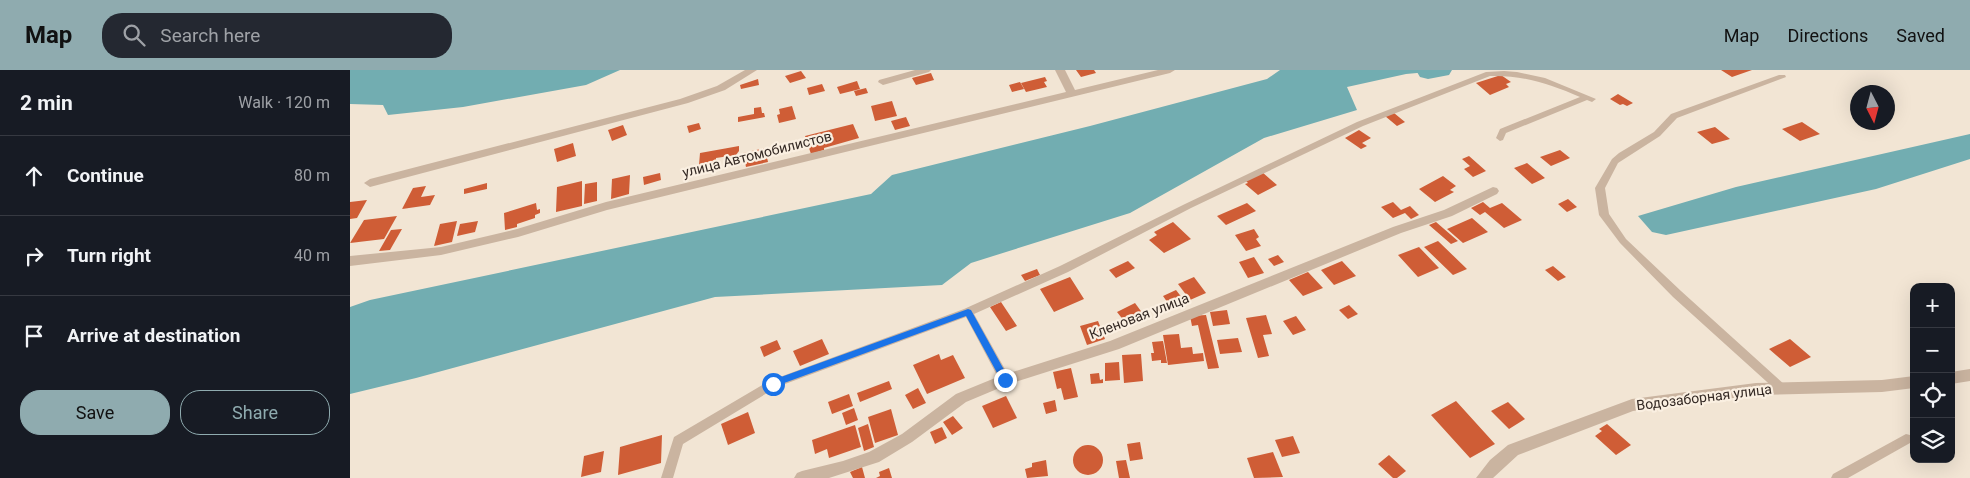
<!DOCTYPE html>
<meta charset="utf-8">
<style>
body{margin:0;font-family:Roboto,sans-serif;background:#242831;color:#f1f3f6}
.controls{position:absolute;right:15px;bottom:15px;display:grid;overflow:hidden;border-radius:10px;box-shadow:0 5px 20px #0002}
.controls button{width:45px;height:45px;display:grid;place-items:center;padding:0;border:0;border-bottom:1px solid #363941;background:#171b24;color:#f1f3f6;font:25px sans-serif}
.compass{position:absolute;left:1500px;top:15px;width:45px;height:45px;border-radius:50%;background:#171b24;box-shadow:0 5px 20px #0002;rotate:174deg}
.stop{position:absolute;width:15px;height:15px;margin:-11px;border:4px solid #1a73e8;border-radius:50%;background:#fff}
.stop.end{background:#1a73e8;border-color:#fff;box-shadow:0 1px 5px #0008}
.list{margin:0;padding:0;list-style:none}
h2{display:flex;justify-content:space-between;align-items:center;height:65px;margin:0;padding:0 20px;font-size:21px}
h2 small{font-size:16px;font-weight:400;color:#9ea1a6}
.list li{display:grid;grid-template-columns:32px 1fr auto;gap:15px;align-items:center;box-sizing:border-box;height:80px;padding:0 20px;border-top:1px solid #363941}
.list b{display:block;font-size:19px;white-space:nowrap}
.list em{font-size:16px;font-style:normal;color:#9ea1a6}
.actions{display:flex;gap:10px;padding:15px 20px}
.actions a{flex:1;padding:11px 0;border:1px solid #8fabaf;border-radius:20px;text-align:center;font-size:18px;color:#8fabaf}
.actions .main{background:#8fabaf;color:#111}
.icon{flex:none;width:28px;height:28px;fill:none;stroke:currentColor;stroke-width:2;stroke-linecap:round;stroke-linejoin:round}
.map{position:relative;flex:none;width:1620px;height:408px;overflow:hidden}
header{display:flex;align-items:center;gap:30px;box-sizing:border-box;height:70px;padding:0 25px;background:#8fabaf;color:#111}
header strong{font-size:24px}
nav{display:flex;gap:28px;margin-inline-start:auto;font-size:18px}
.search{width:350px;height:45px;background:#242831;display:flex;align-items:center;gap:12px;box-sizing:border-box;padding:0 18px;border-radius:20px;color:#9ea1a6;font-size:19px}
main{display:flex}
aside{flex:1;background:#171b24}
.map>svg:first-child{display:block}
.water{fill:#72adb1}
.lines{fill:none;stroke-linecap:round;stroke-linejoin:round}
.river{fill:#72adb1;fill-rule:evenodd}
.building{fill:#cf5d36}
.service{fill:#cab4a0;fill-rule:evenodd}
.minor{fill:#cab4a0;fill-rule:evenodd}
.route{fill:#1a73e8}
.labels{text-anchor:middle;stroke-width:4.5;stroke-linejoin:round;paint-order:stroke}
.street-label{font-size:14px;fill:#342924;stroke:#faefe1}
</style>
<header>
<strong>Map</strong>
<div class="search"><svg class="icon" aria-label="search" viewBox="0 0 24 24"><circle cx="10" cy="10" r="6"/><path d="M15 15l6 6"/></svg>Search here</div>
<nav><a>Map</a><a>Directions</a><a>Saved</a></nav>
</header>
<main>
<aside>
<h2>2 min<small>Walk · 120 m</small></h2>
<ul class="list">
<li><svg class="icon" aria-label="ahead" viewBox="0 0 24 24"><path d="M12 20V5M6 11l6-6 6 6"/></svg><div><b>Continue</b></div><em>80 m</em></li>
<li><svg class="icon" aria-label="right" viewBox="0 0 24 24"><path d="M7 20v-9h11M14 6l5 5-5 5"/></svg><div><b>Turn right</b></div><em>40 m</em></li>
<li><svg class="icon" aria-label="arrive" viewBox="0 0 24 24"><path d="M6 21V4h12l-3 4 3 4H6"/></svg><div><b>Arrive at destination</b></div></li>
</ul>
<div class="actions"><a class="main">Save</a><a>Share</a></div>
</aside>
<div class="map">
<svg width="1620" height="408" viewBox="0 0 1620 408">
<rect width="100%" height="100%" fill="#f2e5d4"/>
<path class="water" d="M0,0h270l-34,15 -123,22 -75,8 -5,-10 -33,-1z
M930,0h144l4,2 -22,2 -59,13 10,23 -93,28 -134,75 -159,50 -29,22 -227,12 -299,81 -66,16v-87l20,-7 501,-106 21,-19 198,-49 177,-47z
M1620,64v25l-94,30 -210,46 -14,-3 -14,-16 98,-29z"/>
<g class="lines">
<path class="river" d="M1068,0h34l-3,5 -21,4 -8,-2 -3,-5z"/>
</g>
<path class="building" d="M726,0h18l2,3 -15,4z
M1371,0h31l-20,7z
M451,1l5,7 -16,5 -5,-7z
M581,3l3,7 -18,5 -4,-7z
M1151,5l10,7 -5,2 3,3 -19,8 -14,-12z
M695,7l2,4 -3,1 3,5 -21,5 -5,-9z
M408,9l1,6 -18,4 -1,-4z
M507,11l3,8 -20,5 -3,-7z
M670,12l4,7 -12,3 -3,-7z
M472,14l3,7 -16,4 -2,-7z
M516,18l2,5 -12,3 -2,-5z
M1268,24l15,9 -6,3 -4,-2 -3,1 -10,-6z
M542,31l5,15 -22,5 -4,-15z
M442,36l4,13 -17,4 -2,-8 3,-1 -1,-5z
M411,37l1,6h2l1,4 -27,5v-5l16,-3v-6z
M1044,43l11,9 -8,4 -12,-10z
M556,47l4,9 -15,4 -4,-9z
M1452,52l18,12 -20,7 -18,-12z
M349,53l2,6 -12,4 -2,-7z
M503,54l6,14 -35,10v2l-13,4 -6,-18z
M273,55l4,10 -15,6 -4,-11z
M1365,57l15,12 -18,5 -15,-12z
M1009,60l12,8 -9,5 5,3 -6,3 -16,-11z
M223,73l3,13 -19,6 -3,-13z
M389,76v5l-3,4 -20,3v4l-17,3 1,-12z
M415,78l3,14 -22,5 -3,-14z
M1210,80l10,8 -19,8 -11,-9z
M1119,86l17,15 -13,6 -9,-8 6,-3 -8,-7z
M1177,93l18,15 -13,6 -18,-16z
M912,102l15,13 -19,10 -13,-11 3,-1 -2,-2z
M310,103l1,7 -17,5 -1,-8z
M280,105l-1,19 -18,5 1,-20z
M1093,106l13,10 -6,4 4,2 -19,10 -16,-13z
M232,111v25l-26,6 1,-25z
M247,112v19l-13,3 1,-20z
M137,113v6l-23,5v-5z
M76,116l-5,11 14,-2 -5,10 -28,4 11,-21z
M1218,129l9,8 -10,5 -9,-8z
M17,130l-10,18 -7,1v-17z
M1043,132l8,8 9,-4 9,9 -8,4 -6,-6 -12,5 -12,-11z
M1133,132l7,6 12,-5 20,17 -18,8 -19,-16 -5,3 -9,-7z
M186,133l1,7 3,-1v4l-5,2v3l-18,6v3l-12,3 -1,-17z
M897,133l9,8 -30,14 -9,-9z
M47,146l-13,23 -34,4 14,-23z
M1122,148l16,14 -25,11 -16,-14z
M107,151l-5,21 -18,4 6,-22z
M128,151l-3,11 -18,4 3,-12z
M823,152l18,17 -27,14 -15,-13 8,-5 -3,-3z
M1086,152l22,19 -7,3 -22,-19z
M52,159l-12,21 -11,1 12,-21z
M904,159l5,8 -3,2 5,7 -15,5 -11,-16z
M1088,171l29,28 -14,6 -29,-28z
M1069,177l20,21 -21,9 -20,-22z
M928,185l6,7 -10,4 -6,-7z
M904,187l10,16 -16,5 -9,-16z
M778,191l7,7 -19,10 -7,-8z
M992,191l14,15 -22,9 -13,-15z
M1203,196l13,11 -8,4 -13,-11z
M687,199l3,6 -15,6 -4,-6z
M958,202l15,16 -20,8 -14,-16z
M720,207l14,22 -30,13 -14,-23z
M844,207l12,16 -16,7 -12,-16z
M826,220l10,13 -14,6 -9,-13z
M651,232l16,24 -11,5 -16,-24z
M785,233l11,15 -18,8 -11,-14z
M999,235l9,9 -10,5 -9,-9z
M877,240l3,14 -17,2 -3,-14z
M856,245l13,53 -11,1 -10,-44 -6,1 -2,-10z
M916,245l6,19 -9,1 6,21 -11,2 -12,-40z
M946,246l10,14 -13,5 -10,-14z
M748,251l7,18 -18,6 -7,-19z
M829,264l2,14 11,-1 1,7 10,-1 1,8 -36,4 -5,-30z
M888,268l4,14 -22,2 -3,-14z
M472,269l7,15 -29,12 -7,-15z
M1440,269l21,18 -21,10 -21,-18z
M427,270l4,9 -17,8 -4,-10z
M813,271l4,22h-6v-3l-9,1 -1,-8h3l-2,-11z
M589,284l2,6 12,-5 12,23 -38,16 -14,-29z
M791,284l2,27 -19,2 -2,-28z
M769,292l1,18 -15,1v-18z
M721,298l7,29 -14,3 -3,-12 -4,1 -4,-17z
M749,303l1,7 3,-1v4l-12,1 -1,-10z
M539,311l3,8 -32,13 -3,-9z
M568,318l8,15 -13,6 -8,-14z
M499,324l4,12 -21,8 -4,-12z
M656,326l11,22 -24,10 -11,-22z
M705,330l2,11 -11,3 -3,-11z
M1106,331l39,43 -25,14 -39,-43z
M1158,332l17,17 -16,10 -18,-18z
M504,338l4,12 -12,5 -4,-12z
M541,339l7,26 -23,8 -7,-26z
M398,342l7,21 -27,12 -7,-21z
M603,346l10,12 -11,7 -9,-13z
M518,354l6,23 -10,4 -6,-23z
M1257,354l24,21 -15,10 -21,-19 7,-5 -3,-2z
M505,355l6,22 -32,11 -2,-9 -12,5 -3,-14z
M592,357l5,11 -12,6 -5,-12z
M312,365l-1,28 -43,12 2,-28z
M943,366l7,17 -18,4 -7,-17z
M790,372l3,17 -13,2 -3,-17z
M723 390a15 15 0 1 1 30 0a15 15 0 1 1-30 0Z
M254,381l-3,21 -20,5 3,-21z
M923,382l10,25 -29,1 -7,-20z
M1039,385l17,16 -9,7h-4l-15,-14z
M696,390l2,16 -21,2 -2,-9 7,-2v-4z
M776,390l4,18h-11l-3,-17z
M512,397l3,11h-12l-3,-6z
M539,398l3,10h-16l4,-2 -1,-4z"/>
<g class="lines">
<path class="service" d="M1154,1l13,1 28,6 51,21 -4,3 -5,-2 -81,33 -3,7 -3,1 -4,-3 4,-9 80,-32c-30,-13 -57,-22 -90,-21l-127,50 -172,82 -123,64 -94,42 37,66 -2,3 -4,2 -4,-2 -35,-66 -189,70 -94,57 -10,34h-12l13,-41 95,-56 195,-72 96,-43 125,-62 172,-82 129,-50z
M1429,5h6l1,2 -109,41 -17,18 -42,27 -13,25 4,26 17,25 55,52 104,94 2,3 -2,3 -4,2 -4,-2 -104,-94 -53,-54 -21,-28 -4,-27 17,-29 7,-6 35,-21 17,-18z
M1556,364l4,1 2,4 -2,4 -62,35h-17l2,-4z"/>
<path class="minor" d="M395,0h12l-32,20 -37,13 -318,84 -6,-4 6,-4 310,-80 37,-13z
M565,0h16l-2,2 -46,13 -5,-3 1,-2z
M705,0h10l10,20 83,-20h17l-5,3 -563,137 -89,27 -77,18 -91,11v-10l91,-9 76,-18 89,-27 460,-110z
M1143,117l4,1 2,3 -2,3 -45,22 -51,17 -282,116 -110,35 -43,18 -54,40 -33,20 -50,16h-35l3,-5 5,-2 41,-10 26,-9 33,-18 54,-40 44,-18 110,-35 283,-114 51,-17z
M1620,299v12l-19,3v-12z
M1564,306v12l-32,4 -126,3 -123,16 -115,44 -25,23h-17l14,-18 18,-15 124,-46 124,-16 126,-3z"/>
</g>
<path class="route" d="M618,239l3,1 37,67v5h-6l-36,-66 -190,70h-6l-1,-2 1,-3z"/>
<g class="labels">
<g class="street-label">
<text transform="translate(407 84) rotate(-14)" y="5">улица Автомобилистов</text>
<text transform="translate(789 246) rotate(-21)" y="5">Кленовая улица</text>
<text transform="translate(1354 327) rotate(-7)" y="5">Водозаборная улица</text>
</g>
</g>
</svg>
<div class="controls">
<button>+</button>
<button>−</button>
<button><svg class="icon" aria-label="locate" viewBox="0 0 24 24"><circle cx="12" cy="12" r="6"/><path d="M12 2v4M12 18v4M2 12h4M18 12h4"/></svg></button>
<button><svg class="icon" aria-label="layers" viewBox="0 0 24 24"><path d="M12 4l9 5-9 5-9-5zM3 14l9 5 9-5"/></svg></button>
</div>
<svg class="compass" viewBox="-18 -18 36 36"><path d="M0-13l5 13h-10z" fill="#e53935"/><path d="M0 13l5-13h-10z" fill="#9ea1a6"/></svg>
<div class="stop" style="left:423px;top:314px"></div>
<div class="stop end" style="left:655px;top:310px"></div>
</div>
</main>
